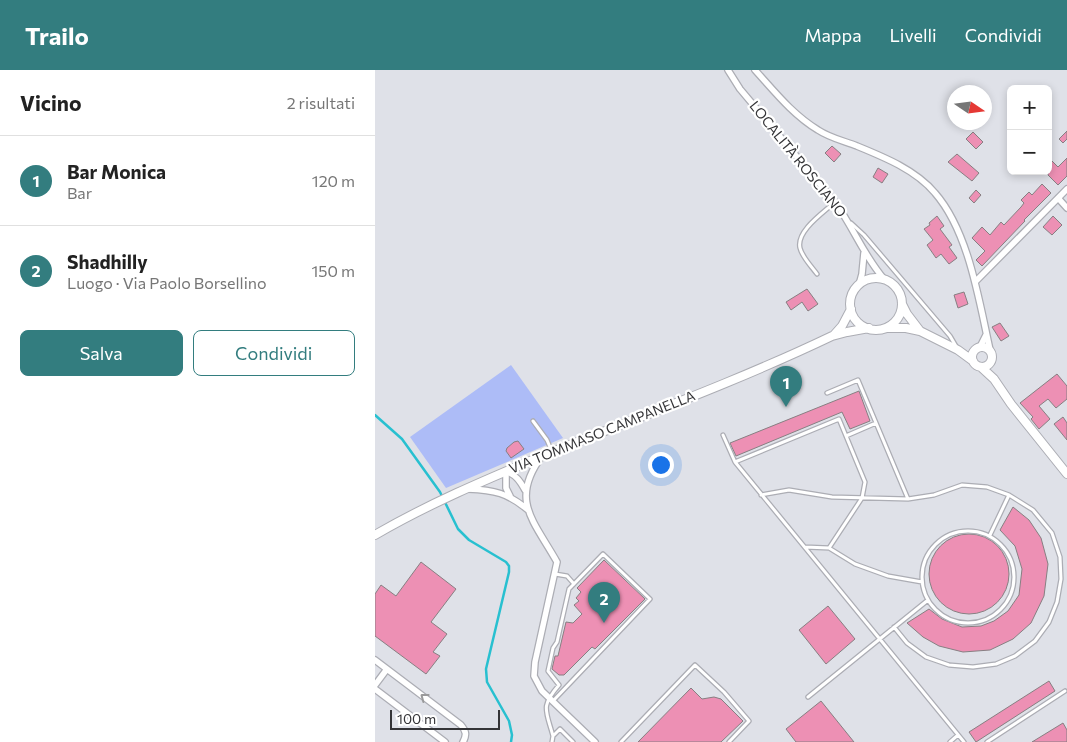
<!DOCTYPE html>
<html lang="it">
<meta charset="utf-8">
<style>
body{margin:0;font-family:Commissioner,sans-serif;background:#f6f6f6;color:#222}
.controls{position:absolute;right:15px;top:15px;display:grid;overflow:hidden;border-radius:8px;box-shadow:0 2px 8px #0003}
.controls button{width:45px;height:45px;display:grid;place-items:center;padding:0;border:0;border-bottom:1px solid #e0e0e0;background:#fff;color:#222;font:25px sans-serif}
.compass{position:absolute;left:572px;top:15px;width:45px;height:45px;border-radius:50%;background:#fff;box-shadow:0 2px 8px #0003;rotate:103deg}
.scale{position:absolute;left:15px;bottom:12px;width:110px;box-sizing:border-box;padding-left:5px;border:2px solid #343437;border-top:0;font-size:14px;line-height:18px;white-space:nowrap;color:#343437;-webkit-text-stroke:4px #fff;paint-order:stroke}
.you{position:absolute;left:285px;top:394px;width:18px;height:18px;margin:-12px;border:4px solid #fff;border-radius:50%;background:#1a73e8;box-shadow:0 0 0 8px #1a73e833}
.badge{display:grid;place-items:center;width:32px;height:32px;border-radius:50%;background:#337d7f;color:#fff;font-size:16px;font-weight:700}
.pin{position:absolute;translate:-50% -41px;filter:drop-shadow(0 1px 2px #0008)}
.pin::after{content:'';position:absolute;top:26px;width:18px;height:15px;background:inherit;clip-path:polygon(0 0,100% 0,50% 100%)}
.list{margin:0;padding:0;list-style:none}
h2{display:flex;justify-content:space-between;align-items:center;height:65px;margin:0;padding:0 20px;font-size:21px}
h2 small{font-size:16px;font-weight:400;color:#767676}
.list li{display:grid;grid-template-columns:32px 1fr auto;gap:15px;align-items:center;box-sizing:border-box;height:90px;padding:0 20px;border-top:1px solid #e0e0e0}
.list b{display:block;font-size:19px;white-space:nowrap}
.list p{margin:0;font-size:16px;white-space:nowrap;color:#767676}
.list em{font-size:16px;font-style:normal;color:#767676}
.actions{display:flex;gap:10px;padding:15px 20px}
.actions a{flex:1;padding:11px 0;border:1px solid #337d7f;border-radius:8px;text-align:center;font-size:18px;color:#337d7f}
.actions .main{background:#337d7f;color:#fff}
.map{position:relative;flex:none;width:692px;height:672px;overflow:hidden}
header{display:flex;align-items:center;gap:30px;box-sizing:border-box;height:70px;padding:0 25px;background:#337d7f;color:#fff}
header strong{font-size:24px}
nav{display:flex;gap:28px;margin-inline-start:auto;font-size:18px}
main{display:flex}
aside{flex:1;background:#fff}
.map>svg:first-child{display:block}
.green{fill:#adbcf7}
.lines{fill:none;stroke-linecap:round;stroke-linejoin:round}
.stream{stroke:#28c0d0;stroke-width:2.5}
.building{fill:#ed90b4;stroke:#877f82}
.service-casing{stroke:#acadb4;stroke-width:5.5}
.minor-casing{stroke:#acadb4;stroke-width:8}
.secondary-casing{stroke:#acadb4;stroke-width:10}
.service{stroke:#fff;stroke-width:3}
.minor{stroke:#fff;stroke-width:5.5}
.secondary{stroke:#fff;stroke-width:8}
.oneway{stroke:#9a9a9b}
.labels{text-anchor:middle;stroke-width:4.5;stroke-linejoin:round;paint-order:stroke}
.street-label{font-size:14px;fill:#343437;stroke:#fff}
</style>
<header>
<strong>Trailo</strong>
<nav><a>Mappa</a><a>Livelli</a><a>Condividi</a></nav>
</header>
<main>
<aside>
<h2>Vicino<small>2 risultati</small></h2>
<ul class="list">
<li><span class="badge">1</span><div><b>Bar Monica</b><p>Bar</p></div><em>120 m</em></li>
<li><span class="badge">2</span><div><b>Shadhilly</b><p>Luogo · Via Paolo Borsellino</p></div><em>150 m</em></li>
</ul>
<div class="actions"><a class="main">Salva</a><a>Condividi</a></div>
</aside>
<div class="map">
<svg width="692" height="672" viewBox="0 0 692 672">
<rect width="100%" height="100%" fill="#dfe1e8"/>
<path class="green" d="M136,295l52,73 -117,50 -36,-51z"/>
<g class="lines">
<path class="stream" d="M0,345l27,24 38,53 18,37 11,11 37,22 3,4v6l-23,97 1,13 22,39 3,14 -1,7"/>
</g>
<path class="building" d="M692,61v8l-4,4 -4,-4z
M598,62l10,10 -7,7 -10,-10z
M457,76l9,8 -7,8 -9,-9z
M582,84l22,19 -7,8 -24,-19z
M673,87l10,10 9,-9v18l-9,9 -10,-10z
M503,98l10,6 -6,9 -9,-6z
M667,114l9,9 -27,27 1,1 -43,45 -6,-6 9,-9 -13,-13 10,-11 8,8 11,-13 3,3 17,-18 3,-4 -3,-3 8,-8 3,3z
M601,120l5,5 -7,8 -5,-5z
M562,146l7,10 -4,3 12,16 -3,2 8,11 -8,6 -8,-10 -5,4 -9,-13 6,-5 -9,-11 6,-4 -1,-2z
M678,146l9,9 -10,10 -9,-8z
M432,219l11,15 -10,7 -6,-9 -11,8 -5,-8z
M589,222l4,12 -10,4 -4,-13z
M625,253l9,13 -8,5 -9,-14z
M682,304l10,12v13l-11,9 -8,-9 -9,7 11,13 -11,10 -8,-10 2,-2 -13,-14z
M484,321l11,30 -20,8 -8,-17 -106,44 -6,-13z
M688,347l4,6v17l-13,-16z
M143,371l6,8 -13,9 -5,-7 1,-3 7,-6z
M638,437l16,13 12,18 7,26 -4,32 -13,27 -18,16 -23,11 -27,2 -24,-6 -16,-9 -16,-14 22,-14 13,10 20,8 19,-1 13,-5 14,-10 11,-16 3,-26 -7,-23 -15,-16z
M554 504a40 40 0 1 1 80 0a40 40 0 1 1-80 0Z
M229,490l41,39 -50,50 -3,-2 -28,28h-5l-7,-6 3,-13h3l8,-34 7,1 9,-9 -8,-9 5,-4 -3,-3 5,-6 -4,-4z
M46,492l35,27 -25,33 16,12 -14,18 7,4 -14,18 -51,-38v-42l6,-9 15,11z
M453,536l27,33 -29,25 -27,-34z
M674,611l6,10 -79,51 -7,-10z
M316,618l11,11 12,-2 7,2 22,22 -22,21h-83z
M446,631l33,41h-58l-10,-13z
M688,653l4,7v12h-35z"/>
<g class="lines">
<g class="service-casing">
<path id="service" d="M476,153l13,12 86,101 7,12
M442,204c-5,-7 -15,-17 -17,-26 -4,-17 23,-35 35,-46
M452,323l31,-13 50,119
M158,351l14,19 5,12
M348,365l12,27 229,280
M471,366l30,-13
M360,392l104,-43 26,63 -3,16 -33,50
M386,425l28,-5 43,7 76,2 26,-4 28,-10 25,2 22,8 24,15 19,23 8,24 1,22 -4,23 -8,20 -14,19 -20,15 -19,8 -23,3 -24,-2 -23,-8 -19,-14 -13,-16
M547 507a46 46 0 1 1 92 0a46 46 0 1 1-92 0Z
M615,465l19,-40
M430,477l24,1 26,16 33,12 34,6
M180,504l12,2 7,8
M433,627l120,-97
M178,631l97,-102 -47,-45 -34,35 -12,53 -4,6 -5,23 11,14c-19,22 -13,25 -6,51
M177,672l1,-6 7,-7 13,13
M246,672l74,-77 29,27 25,29 -20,21
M575,672l8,-7
M612,672l78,-51"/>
</g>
<g class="minor-casing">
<path id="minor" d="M353,0l12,19 95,113c18,25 29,54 49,77
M380,0c20,22 38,45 63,60 12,8 26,11 39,16 27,11 59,24 78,47 34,39 44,108 55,157
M683,128l9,10
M600,212l92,-93
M484,215l3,-11 2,-21
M605,277l6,-12
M167,386c-33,44 -8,65 15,106l-22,100 -1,14 8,15 53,51
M93,419c26,1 40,4 60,21
M135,426l-4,-8v-17c10,4 14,10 19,19
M0,590l86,65c5,6 6,10 2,17
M0,615l12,-16
M0,619l70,53"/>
</g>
<g class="secondary-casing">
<path id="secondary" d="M475 234a26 26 0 1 1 52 0a26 26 0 1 1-52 0Z
M527,234l5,10 13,17
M511,258h20l14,3 38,19 15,11
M459,265l8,-9 9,-17
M597 287a10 10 0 1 1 20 0a10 10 0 1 1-20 0Z
M606,297l13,12 17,25 56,70
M0,465c53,-31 110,-55 167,-79 97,-39 196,-75 290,-120l15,-4 22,-4"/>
</g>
<use href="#service" class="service"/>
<use href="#minor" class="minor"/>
<use href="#secondary" class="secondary"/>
</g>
<defs><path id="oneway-chevron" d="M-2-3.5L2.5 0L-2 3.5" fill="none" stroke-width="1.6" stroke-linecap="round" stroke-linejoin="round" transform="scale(1.25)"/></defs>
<use class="oneway" href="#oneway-chevron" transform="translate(49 627) rotate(-143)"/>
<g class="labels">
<g class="street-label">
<text transform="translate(423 89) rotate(51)" y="5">LOCALITÀ ROSCIANO</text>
<text transform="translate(227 362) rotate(-22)" y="5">VIA TOMMASO CAMPANELLA</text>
</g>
</g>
</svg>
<div class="controls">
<button>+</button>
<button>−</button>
</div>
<svg class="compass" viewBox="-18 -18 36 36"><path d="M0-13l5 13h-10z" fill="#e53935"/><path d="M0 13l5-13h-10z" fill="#767676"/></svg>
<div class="scale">100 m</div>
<div class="you"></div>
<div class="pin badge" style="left:411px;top:337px">1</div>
<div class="pin badge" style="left:229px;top:553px">2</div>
</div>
</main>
